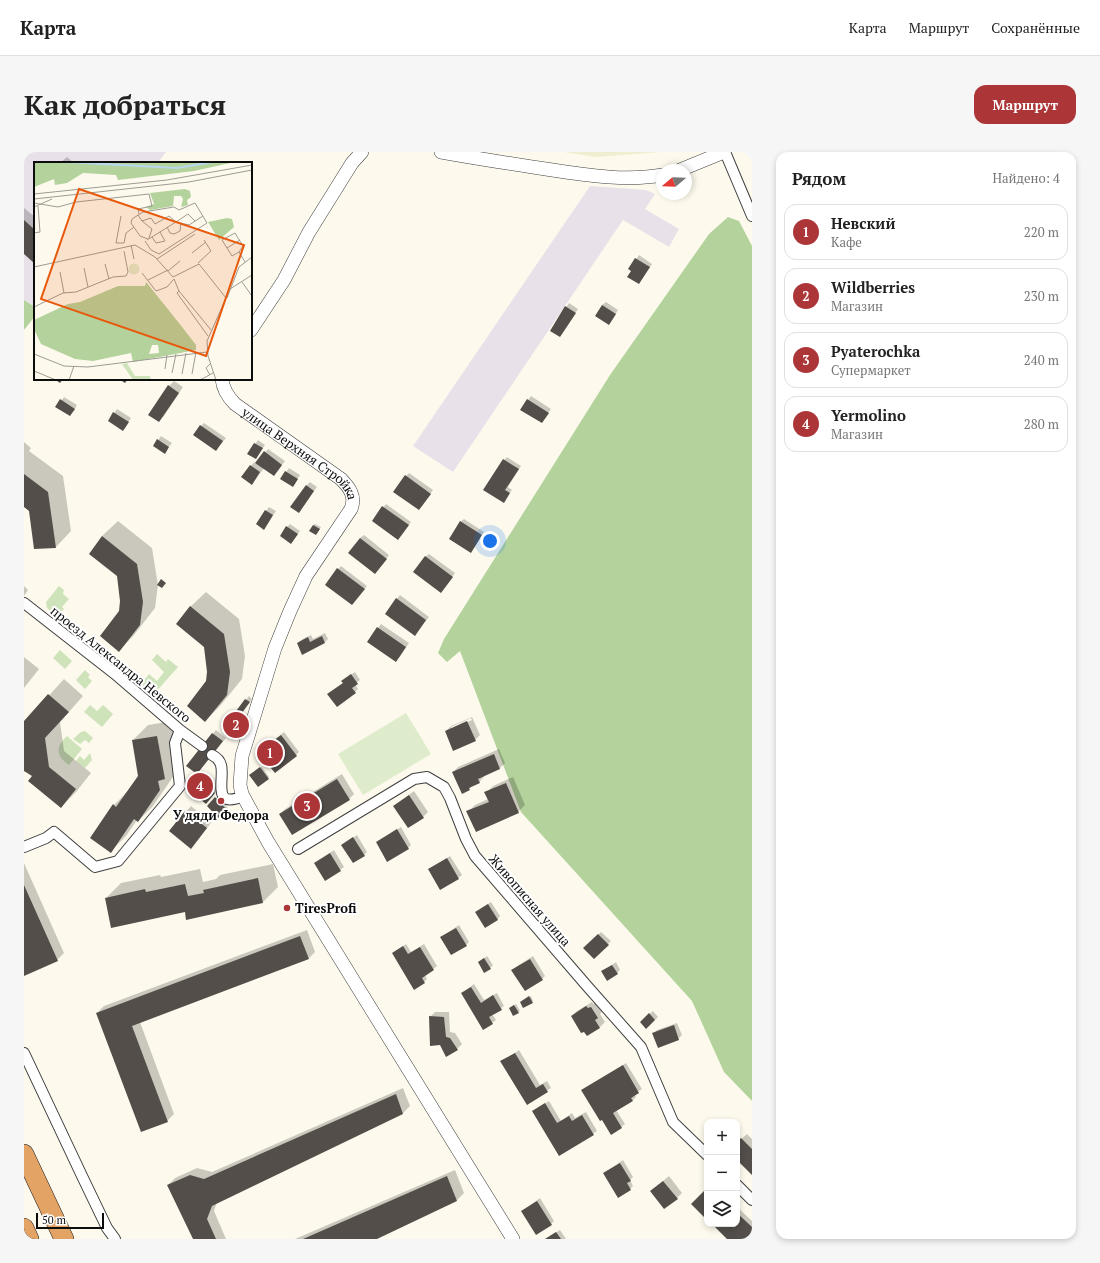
<!DOCTYPE html>
<html lang="ru">
<meta charset="utf-8">
<style>
body{margin:0;font-family:"PT Serif",serif;background:#f6f6f6;color:#222}
.controls{position:absolute;right:12px;bottom:12px;display:grid;overflow:hidden;border-radius:8px;box-shadow:0 2px 6px #0003}
.controls button{width:36px;height:36px;display:grid;place-items:center;padding:0;border:0;border-bottom:1px solid #e0e0e0;background:#fff;color:#222;font:20px sans-serif}
.compass{position:absolute;left:632px;top:12px;width:36px;height:36px;border-radius:50%;background:#fff;box-shadow:0 2px 6px #0003;rotate:251deg}
.scale{position:absolute;left:12px;bottom:10px;width:68px;box-sizing:border-box;padding-left:4px;border:2px solid #0c0c0c;border-top:0;font-size:11px;line-height:14px;white-space:nowrap;color:#0c0c0c;-webkit-text-stroke:3px #fff;paint-order:stroke}
.you{position:absolute;left:466px;top:389px;width:14px;height:14px;margin:-10px;border:3px solid #fff;border-radius:50%;background:#1a73e8;box-shadow:0 0 0 6px #1a73e833}
.badge{display:grid;place-items:center;width:26px;height:26px;border-radius:50%;background:#ab3537;color:#fff;font-size:13px;font-weight:700}
.pin{position:absolute;translate:-50% -50%;border:2px solid #fff;box-shadow:0 1px 4px #0006}
.list{margin:0;padding:0;list-style:none}
h2{display:flex;justify-content:space-between;align-items:center;height:52px;margin:0;padding:0 16px;font-size:17px}
h2 small{font-size:13px;font-weight:400;color:#767676}
.list li{display:grid;grid-template-columns:26px 1fr auto;gap:12px;align-items:center;box-sizing:border-box;height:56px;margin:0 8px 8px;padding:0 8px;border:1px solid #e0e0e0;border-radius:12px}
.list b{display:block;font-size:15px;white-space:nowrap}
.list p{margin:0;font-size:13px;white-space:nowrap;color:#767676}
.list em{font-size:13px;font-style:normal;color:#767676}
.icon{flex:none;width:22px;height:22px;fill:none;stroke:currentColor;stroke-width:2;stroke-linecap:round;stroke-linejoin:round}
.map{position:relative;flex:none;width:728px;height:1087px;overflow:hidden;border-radius:12px}
header{display:flex;align-items:center;gap:24px;box-sizing:border-box;height:56px;padding:0 20px;background:#fff;border-bottom:1px solid #e0e0e0}
header strong{font-size:19px}
nav{display:flex;gap:22px;margin-inline-start:auto;font-size:14px}
.intro{display:flex;align-items:center;justify-content:space-between;box-sizing:border-box;height:96px;padding:0 24px}
h1{margin:0;font-size:28px}
.button{padding:10px 18px;border-radius:12px;background:#ab3537;color:#fff;font-size:14px;font-weight:700}
main{display:flex;gap:24px;padding:0 24px}
aside{flex:1;background:#fff;border-radius:12px;box-shadow:0 2px 6px #0003}
.map>svg:first-child{display:block}
.industrial{fill:#e9e1ea}
.farmland{fill:#f0eed0}
.green{fill:#cfe3bb}
.forest{fill:#b3d29c}
.pitch{fill:#dfeccc}
.shadow{fill:#0003;fill-rule:evenodd}
.building{fill:#534e4a}
.lines{fill:none;stroke-linecap:round;stroke-linejoin:round}
.minor-casing{stroke:#3f3f3f;stroke-width:12}
.tertiary-casing{stroke:#3f3f3f;stroke-width:14}
.motorway-casing{stroke:#1d1d1d;stroke-width:20}
.minor{stroke:#fff;stroke-width:10}
.tertiary{stroke:#fff;stroke-width:13}
.motorway{stroke:#e3a365;stroke-width:19}
.poi-dot{fill:#ab3537;stroke:#fff;stroke-width:1.5}
.labels{text-anchor:middle;stroke-width:4;stroke-linejoin:round;paint-order:stroke}
.street-label{font-size:13px;fill:#0c0c0c;stroke:#fff}
.poi-label{font-size:13px;font-weight:bold;fill:#0c0c0c;stroke:#fff}
.inset-river{fill:none;stroke:#b8d8ee;stroke-width:2}
.inset-road{fill:none;stroke:#9d9b93;stroke-width:1}
.view{fill:#e8590c;fill-opacity:0.15;stroke:#e8590c;stroke-width:2}
.inset-edge{fill:none;stroke:#0c0c0c;stroke-width:2}
</style>
<header>
<strong>Карта</strong>
<nav><a>Карта</a><a>Маршрут</a><a>Сохранённые</a></nav>
</header>
<div class="intro"><h1>Как добраться</h1><a class="button">Маршрут</a></div>
<main>
<div class="map">
<svg width="728" height="1087" viewBox="0 0 728 1087">
<rect width="100%" height="100%" fill="#fdfaed"/>
<path class="industrial" d="M0,0h142l-8,11h-123v144l-11,-7z
M566,34l56,4 9,4 -10,15 34,20 -10,18 -46,-27 -170,252 -40,-26z"/>
<path class="farmland" d="M540,0h97l-65,5z"/>
<path class="green" d="M35,434l5,4 -1,4 6,5 -7,8 2,2 -7,7 -10,-8 -1,-6z
M36,498l12,11 -7,8 -12,-11z
M133,502l9,8 2,-3 10,8 -25,28 -12,-11 8,-10 8,7 7,-9 -12,-12z
M61,518l5,5 -2,2 4,4 -7,8 -9,-9z
M66,553l7,6 6,-6 10,9 -11,13 -18,-15z
M61,579l8,7 -4,5 -4,-3 -5,4 -7,-5 8,-7z
M43,584l15,13 -13,16c-13,-9 -14,-18 -2,-29z
M66,601l2,7 -7,8 -9,-7 4,-5 4,4z"/>
<path class="forest" d="M704,65l11,4 13,25v855l-28,-29 -32,-71 -171,-189 -61,-161 -13,11 -9,-9 6,-14 166,-264 99,-141z
M0,148l11,7v9l-11,14z"/>
<path class="pitch" d="M382,561l25,41 -68,41 -25,-41z"/>
<path class="shadow" d="M43,5l7,6h-14z
M0,56l11,9v45l-11,-9z
M615,103l13,9 -13,19 -7,-12 -2,-2z
M582,150l12,8 -6,10 -10,-15z
M545,151l9,6 -18,27 -9,-6z
M150,229l9,6 -19,29 -5,5 10,-35z
M507,244l20,13 -9,13 -20,-13z
M40,245l13,8 -4,7 -16,-5z
M93,257l14,9 -5,8 -17,-6z
M180,271l22,15 -10,12 -15,-24z
M137,284l11,7 -8,10 -10,-7z
M234,288l7,5 -9,13 -7,-5z
M0,290l7,6 -2,3 34,25 8,55 -15,16 -26,-37 -6,-5z
M244,297l17,12 -8,11 -13,-4 -9,12 -4,-14 3,-4 2,2z
M483,305l14,9 -13,21 4,3 -9,12 1,-42z
M265,316l11,7 -7,11 -12,-7z
M385,321l24,17 -11,16 -16,-30z
M286,330l7,5 -18,25 8,-27z
M362,352l25,18 -10,14 -28,-15z
M245,355l7,4 -9,14 -10,-1z
M440,367l20,13 -10,16 -14,-26z
M94,369l34,27 6,37 -3,23 -21,27 -15,16 2,-50 -3,-25 -27,-22 11,-18z
M266,372l10,7 -9,12 -4,-16z
M291,372l6,3 -5,7 -3,-9z
M340,383l25,20 -11,15 -18,-32z
M405,402l26,19 -11,15 -19,-31z
M317,414l26,20 -15,18 -14,-35z
M0,434l4,4 -4,6z
M182,440l33,27 6,37 -3,23 -22,27 -15,15 3,-49 -3,-26 -15,-39z
M376,443l29,22 -11,14 -21,-32z
M357,472l28,19 -10,15 -31,-16z
M301,481l3,6 -3,3 -27,1 3,-3 10,-5 2,4z
M0,505l15,12 -15,19z
M331,520l5,8 -5,4 3,5 -3,3 -23,-1 11,-8 3,-5z
M40,527l19,17 -23,26 4,29 27,22 -15,19 -15,15 -28,-31 -9,-40v-13z
M225,544l3,3 -14,20 5,4 -5,7 -12,-4z
M448,565l8,18 -5,5 -29,-9 5,-5zM447,566l1,2 -21,9v-2z
M149,569l7,42 -5,11 -22,32 -15,15 -1,-1 -11,16 -15,15 3,-46 15,-15 10,-14 -6,-36 15,-15z
M192,578l10,8 -26,32 -13,-4z
M260,580l15,20 -3,3 -33,-6z
M475,597l6,14 -5,5 -16,7v2l-5,5 -6,3 -4,4 -16,-17 5,-5z
M238,615l7,10 -1,1 -16,-4z
M318,622l12,20 -5,5 -69,15 5,-5z
M489,625l12,28 -7,7h-50l7,-7 13,-6 -2,-6 7,-7z
M181,627l13,10 -13,14 -3,-21z
M390,639l14,21 -5,5 -29,-11z
M193,645l11,11 -10,9 -10,-11z
M167,654l20,17 -15,19 -26,-11z
M377,675l10,18 -3,3 -31,-6z
M333,683l10,17 -3,3 -21,-10z
M310,698l10,17 -4,3 -25,-7z
M426,704l12,19 -4,3 -29,-8z
M0,711l40,90 -7,7 -33,15z
M249,712l5,23 -15,15 -77,9 -80,-13 15,-15 39,-8 1,2 39,-8 3,13 13,-3 4,-4z
M467,750l9,14 -3,4 -17,-11z
M435,773l10,17 -3,3 -25,-8z
M283,778l8,22 -7,7 -168,63 34,92 -7,7 -70,-108 7,-7z
M577,780l10,9 -17,17 -9,-10z
M382,792l5,8 13,-8 13,22 -12,9 2,4 -3,3 -31,-29z
M463,804l6,9 -3,3 -11,-6z
M509,804l12,20 -3,3 -26,-12z
M592,810l4,8 -3,3 -15,-1z
M450,832l10,16 13,-7 7,13 -12,8 4,6 -4,3 -30,-30z
M507,844l2,5 -1,1 -10,-1z
M568,850l1,2 3,-2 6,10 -2,2 5,8 -5,5 -13,8 -15,-19 5,-5z
M492,852l4,7 -2,1 -7,-5z
M629,859l5,6 -3,3 -11,-1z
M411,860h14l1,20 5,1 7,11 -5,5 -11,6 -16,-38z
M653,871l5,12 -4,4 -24,-6 3,-3z
M495,898l21,35 7,-4 4,7 -24,16 -25,-42z
M602,911l16,26 -8,5 2,3 -3,3 -17,10 9,14 -4,3 -38,-37z
M379,936l7,18 -7,7 -186,89 -3,9 12,28h-32l-26,-54 7,-7 22,-10 15,4z
M525,949l12,20 11,-8 3,5 11,-6 11,19 -38,24 -26,-44z
M723,982l5,5v35l-15,-16v-15z
M599,1008l10,17 -3,3 3,6 -3,3 -26,-16z
M431,1018l9,23 -7,7 -83,39h-79z
M645,1024l13,17 -5,5 -20,-12z
M516,1046l14,23 -3,3 -29,-13z
M713,1055l15,14v18h-24l-15,-15h24z
M536,1078l6,9h-21z"/>
<path class="building" d="M0,68l11,10v34l-11,-10z
M611,106l15,9 -11,17 -12,-7 4,-6 -3,-2z
M578,153l14,9 -7,11 -14,-9z
M541,154l11,7 -16,24 -10,-6z
M30,227h9l-3,4z
M95,227h9l-3,4z
M144,233l11,8 -20,29 -11,-7z
M36,247l15,10 -5,7 -15,-9z
M503,247l22,14 -7,10 -22,-13z
M89,260l16,10 -6,9 -15,-10z
M176,273l23,16 -7,10 -23,-16z
M133,287l12,8 -4,7 -12,-8z
M230,291l9,5 -7,11 -9,-5z
M240,299l18,14 -8,11 -19,-13z
M479,307l16,10 -14,21 5,3 -6,10 -21,-13z
M226,313l10,7 -8,13 -11,-8z
M261,319l13,8 -5,8 -13,-8z
M0,322l24,18 8,56 -22,1 -5,-38 -5,-4z
M381,323l26,19 -12,16 -26,-18z
M282,333l8,6 -15,22 -9,-6z
M358,354l27,19 -11,15 -26,-19z
M241,358l8,5 -9,15 -8,-6z
M436,369l22,14 -11,18 -22,-14z
M289,373l7,4 -4,6 -7,-4z
M262,374l12,8 -7,10 -11,-8z
M78,384l35,28 6,38 -3,23 -21,27 -19,-16 19,-25 1,-10 -3,-25 -28,-22z
M336,386l27,21 -12,15 -27,-21z
M401,404l28,21 -12,16 -28,-21z
M313,416l28,21 -13,16 -27,-20z
M137,427l5,4 -4,5 -5,-3z
M372,446l30,22 -11,16 -30,-22z
M166,454l34,28 6,38 -3,23 -22,27 -18,-16 19,-25 1,-9 -3,-25 -28,-23z
M353,475l29,20 -10,15 -29,-20z
M298,484l3,7 -23,12 -5,-12 11,-6 2,5z
M327,522l7,10 -6,4 4,5 -19,14 -10,-13 16,-11 -2,-2z
M24,542l21,18 -24,26 4,29 27,22 -15,19 -33,-27 4,-5 -8,-5v-50z
M221,547l5,3 -15,20 6,4 -6,8 -10,-8z
M443,569l9,20 -23,10 -8,-20z
M188,581l11,8 -26,33 -11,-8z
M257,583l16,21 -22,17 -17,-21z
M133,584l8,43 -7,2 2,9 -22,32 -4,-3 -23,34 -21,-15 23,-34 3,3 22,-31 -6,-36z
M470,602l6,15 -22,10 2,4 -11,5 1,2 -8,4 -10,-22z
M236,615l9,12 -11,8 -9,-12z
M313,627l13,21 -58,35 -13,-21z
M178,629l13,12 -9,11 -14,-12z
M482,631l13,30 -43,19 -10,-21 23,-9 -5,-10z
M385,643l15,23 -16,10 -15,-22z
M191,645l12,13 -9,8 -11,-12z
M161,659l22,17 -16,21 -22,-18z
M373,677l12,20 -22,13 -11,-20z
M329,685l12,19 -12,7 -12,-18z
M306,701l11,18 -16,10 -11,-18z
M423,706l12,21 -19,11 -12,-21z
M234,726l5,25 -77,17 -1,-8 -74,16 -6,-30 40,-9 1,3 39,-8 3,12 16,-3 -1,-3z
M0,733l34,76 -34,15z
M464,752l10,16 -13,8 -10,-16z
M432,776l11,18 -16,9 -11,-18z
M574,782l11,11 -15,14 -11,-11z
M276,784l9,23 -177,67 36,96 -27,10 -45,-119z
M379,794l5,8 12,-7 14,23 -12,8 3,5 -11,7 -22,-37z
M460,806l7,11 -7,4 -6,-11z
M506,807l13,21 -18,11 -14,-21z
M588,813l6,9 -11,7 -6,-10z
M447,835l10,16 12,-8 9,15 -13,7 4,7 -10,6 -22,-37z
M505,844l4,7 -10,5 -3,-6z
M490,853l5,8 -6,3 -4,-8z
M562,854l2,2 3,-1 7,11 -3,2 5,8 -13,8 -3,-4 -3,1 -10,-17z
M625,861l6,7 -9,9 -6,-7z
M405,864l15,1 2,20 4,1 8,12 -12,7 -6,-12 -10,1z
M650,873l5,15 -21,8 -6,-15z
M491,901l21,35 7,-4 5,8 -21,13 -27,-44z
M599,913l16,28 -8,5 2,3 -20,12 9,15 -11,7 -9,-15 -2,1 -19,-31z
M372,942l7,20 -191,92 -5,13 9,20h-23l-26,-54 23,-10 14,4z
M521,951l12,20 12,-7 3,5 10,-6 12,20 -35,21 -27,-45z
M717,986l11,11v26l-15,-15v-18z
M596,1011l11,18 -4,2 4,7 -13,8 -15,-25z
M423,1024l10,25 -80,38h-74z
M639,1029l15,18 -14,10 -14,-18z
M683,1036v32l-16,-16z
M513,1049l15,24 -16,10 -15,-24z
M713,1061l15,14v12h-25l-15,-15h25z
M532,1080l5,7h-16z"/>
<g class="lines">
<g class="minor-casing">
<path id="minor" d="M701,0l27,64
M0,451l91,71 65,56 22,16
M188,603c4,2 8,6 9,10 4,13 -10,45 22,31
M0,695l22,-9 8,-6 41,35 23,-6 62,-75 -5,-43 5,-13
M274,697l116,-70 13,-2 17,10 6,11 16,41 9,17 112,130 54,61 32,75 34,33
M0,901l58,123 25,52 8,11
M713,1033l15,15"/>
</g>
<g class="tertiary-casing">
<g id="tertiary">
<path d="M417,0c39,7 78,13 118,19 34,5 68,10 103,4"/>
<path d="M656,18l44,-18"/>
<path d="M227,178l33,-50 25,-48 43,-69 10,-11"/>
<path id="s1" d="M198,227c1,10 6,18 13,25l106,75c9,9 15,18 10,30l-45,67 -16,35 -15,37 -33,108 -2,29 2,9 26,48 245,397"/>
</g>
</g>
<g class="motorway-casing">
<path id="motorway" d="M0,1002l40,85
M0,1076l5,11"/>
</g>
<use href="#minor" class="minor"/>
<use href="#tertiary" class="tertiary"/>
<use href="#motorway" class="motorway"/>
</g>
<g class="poi-dot">
<circle cx="197" cy="649" r="4"/>
<circle cx="263" cy="756" r="4"/>
</g>
<g class="labels">
<g class="street-label">
<text dy="5" stroke="none"><textPath href="#s1" startOffset="111">улица Верхняя Стройка</textPath></text>
<text transform="translate(97 512) rotate(39)" y="5">проезд Александра Невского</text>
<text transform="translate(506 748) rotate(49)" y="5">Живописная улица</text>
</g>
<g class="poi-label">
<text x="197" y="668">У дяди Федора</text>
<text x="271" y="761" text-anchor="start">TiresProfi</text>
</g>
</g>
<g transform="translate(10 10)">
<rect width="218" height="218" fill="#fdfaed"/>
<path d="M93,201l8,13h15l1,4h-18l-11,-16z" fill="#cfe3bb"/>
<path d="M0,0h201l-41,9 -76,9 -2,-5 -33,-2 -16,10 -12,2 -1,-6 -20,8zM151,27l5,2 1,6 -4,3 1,5 -7,2 2,-8 -2,-3h-7l-1,10 -23,4 -4,-3 8,-3 -4,-11zM193,56l5,1 2,8 -15,13 -11,-18zM112,120l33,41 17,22v5l-63,12 -2,-9 -38,8 -18,-2 -34,-15 -7,-15v-9l34,-16 12,-2 38,-16h27zM118,183h6l1,8 -10,1z" fill="#b3d29c" fill-rule="evenodd"/>
<path d="M94.5 107a5.5 5.5 0 1 1 11 0a5.5 5.5 0 1 1-11 0Z" fill="#dfeccc"/>
<path class="inset-river" d="M32,0l111,6 36,-6"/>
<path class="inset-road" d="M0,32l133,-14 85,-15M0,37l155,-17 63,-12M0,41l24,4 18,-5 73,-8 3,12 -14,3 1,5M0,45l18,-8M104,53l4,6 9,-3 4,6 14,-8 7,6 12,-8 7,7M87,54l-5,27h8l2,-10 8,-6M108,59l10,8 -3,9M133,65l3,6 4,1 6,-3 1,-8M0,71l6,-1 -2,-26M118,75l4,6 9,-2 -5,-9M113,78l29,-18 13,3 14,-9M111,79l6,9 8,4 48,-31 -12,-20 -16,7 -5,-3 -31,5 -11,7 -1,4 9,13 8,3M97,83l3,14M193,86l13,-8M205,90l-7,4 -10,-16 13,-7 8,13 -4,6 6,10M158,91l14,-11M123,97l38,-25M164,101l13,-12 -7,-11M71,102l4,15M0,105l101,-22 20,12 18,20 26,-13 27,34 -19,43 1,15 8,24M50,106l4,19M134,109l12,-10M26,110l4,21M108,111l14,18 11,-4 7,-8M140,117l5,12 32,39M114,118l20,-10M208,120l10,14M196,127l22,-14M145,129l-2,2 31,43M193,136l12,-31 13,-10M0,145l29,-14 13,-1 37,-15 13,-1 2,-4 -4,-21M0,192l30,12 24,1 119,-15M131,207l2,-14M0,209l22,9M138,211l4,-19M148,212l4,-21M158,212l4,-22M176,213l-4,-7 4,-4M35,218l5,-14M166,218l13,-7"/>
<path class="view" d="M45,27l165,56 -38,111 -165,-57z"/>
<rect width="218" height="218" class="inset-edge"/>
</g>
</svg>
<div class="controls">
<button>+</button>
<button>−</button>
<button><svg class="icon" aria-label="layers" viewBox="0 0 24 24"><path d="M12 4l9 5-9 5-9-5zM3 14l9 5 9-5"/></svg></button>
</div>
<svg class="compass" viewBox="-18 -18 36 36"><path d="M0-13l5 13h-10z" fill="#e53935"/><path d="M0 13l5-13h-10z" fill="#767676"/></svg>
<div class="scale">50 m</div>
<div class="you"></div>
<div class="pin badge" style="left:246px;top:601px">1</div>
<div class="pin badge" style="left:212px;top:573px">2</div>
<div class="pin badge" style="left:283px;top:654px">3</div>
<div class="pin badge" style="left:176px;top:634px">4</div>
</div>
<aside>
<h2>Рядом<small>Найдено: 4</small></h2>
<ul class="list">
<li><span class="badge">1</span><div><b>Невский</b><p>Кафе</p></div><em>220 m</em></li>
<li><span class="badge">2</span><div><b>Wildberries</b><p>Магазин</p></div><em>230 m</em></li>
<li><span class="badge">3</span><div><b>Pyaterochka</b><p>Супермаркет</p></div><em>240 m</em></li>
<li><span class="badge">4</span><div><b>Yermolino</b><p>Магазин</p></div><em>280 m</em></li>
</ul>
</aside>
</main>
